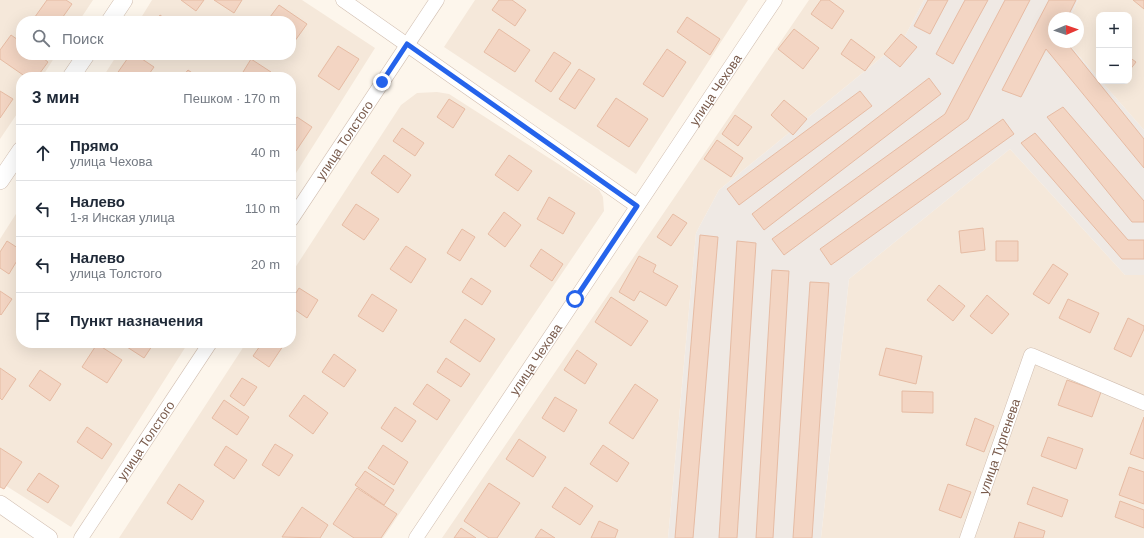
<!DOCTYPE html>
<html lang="ru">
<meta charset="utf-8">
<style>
body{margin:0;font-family:Arial,sans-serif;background:#f2f2f3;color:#1f2937}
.controls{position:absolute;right:12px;top:12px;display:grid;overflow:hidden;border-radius:8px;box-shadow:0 4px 16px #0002}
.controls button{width:36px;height:36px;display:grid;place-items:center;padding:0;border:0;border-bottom:1px solid #e0e1e3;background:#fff;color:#1f2937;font:20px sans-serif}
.compass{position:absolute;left:1048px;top:12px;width:36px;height:36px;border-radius:50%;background:#fff;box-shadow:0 4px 16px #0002;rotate:88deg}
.stop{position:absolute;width:12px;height:12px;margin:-9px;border:3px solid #2563eb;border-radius:50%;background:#fff}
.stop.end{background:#2563eb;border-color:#fff;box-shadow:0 1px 4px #0008}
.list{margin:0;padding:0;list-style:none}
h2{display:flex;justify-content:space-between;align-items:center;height:52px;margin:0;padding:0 16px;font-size:17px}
h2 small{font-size:13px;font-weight:400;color:#747a83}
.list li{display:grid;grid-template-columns:26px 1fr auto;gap:12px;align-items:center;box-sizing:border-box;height:56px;padding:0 16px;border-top:1px solid #e0e1e3}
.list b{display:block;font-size:15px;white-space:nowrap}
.list p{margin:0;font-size:13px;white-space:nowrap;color:#747a83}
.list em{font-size:13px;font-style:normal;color:#747a83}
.icon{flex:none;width:22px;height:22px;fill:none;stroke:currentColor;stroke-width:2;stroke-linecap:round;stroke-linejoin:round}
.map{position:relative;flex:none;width:1144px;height:538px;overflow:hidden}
.search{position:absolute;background:#fff;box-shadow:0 4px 16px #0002;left:16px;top:16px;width:280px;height:44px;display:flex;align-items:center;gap:10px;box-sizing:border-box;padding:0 14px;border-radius:16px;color:#747a83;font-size:15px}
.panel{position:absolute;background:#fff;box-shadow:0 4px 16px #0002;left:16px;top:72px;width:280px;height:276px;border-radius:16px}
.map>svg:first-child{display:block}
.residential{fill:#f5e8da}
.industrial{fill:#efe9e4}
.building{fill:#f3d5c3;stroke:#e6bba3}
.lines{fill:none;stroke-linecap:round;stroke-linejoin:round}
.minor-casing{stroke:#d1beb0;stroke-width:15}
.tertiary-casing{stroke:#d1beb0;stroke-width:18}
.minor{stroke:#fff;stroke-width:14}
.tertiary{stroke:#fff;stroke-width:17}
.route{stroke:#2563eb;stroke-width:5}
.labels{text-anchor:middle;stroke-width:3.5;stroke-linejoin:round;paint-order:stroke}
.street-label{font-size:13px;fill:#7a5c4d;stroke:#fffaf3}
</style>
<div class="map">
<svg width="1144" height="538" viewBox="0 0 1144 538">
<rect width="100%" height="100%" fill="#fdf6ec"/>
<path class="residential" d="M0,0h93l-14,21h-58v34h35l-14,22h-21v31l-21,31z
M152,0h150l73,48 -84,133v-104h-188l14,-22h174v-34h-152z
M475,0h273l-112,174 -192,-127z
M809,0h115l-21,40 -184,150 -23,43 -28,305h-226z
M1078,0h66v130l-43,-49h28v-66h-30v64l-32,-37h11v-24h-8z
M437,92l12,2 150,96 4,7 1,14 -221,327h-264l127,-195h45v-69l110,-169 16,-12z
M1010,149l115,126h19v263h-323l28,-259z
M21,206v137h167l-117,184 -71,-45v-243z"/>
<path class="industrial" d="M924,0h154l-8,18h-16v24h13l32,37v2h2l43,49v145h-19l-115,-126 -161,130 -28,259h-153l28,-305 23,-43 184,-150z"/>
<path class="building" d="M47,0h19l6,4 -12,17h-28z
M181,0h23l-8,11z
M214,0h28l-8,13z
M499,0h13l14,10 -11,16 -23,-16z
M821,0h8l15,11 -12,18 -21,-15z
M928,0h20l-18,34 -16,-8z
M965,0h23l-35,64 -17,-10z
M1005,0h25l-62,119 -184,136 -12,-16 173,-125z
M1049,0h27l-9,18h-13v24h12l78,97v29l-98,-119 -25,48 -19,-7z
M1133,0h11v9z
M279,5l28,19 -15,21 -1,-24h-24z
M160,15l8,6h-12z
M687,17l33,22 -10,16 -33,-23z
M499,29l31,21 -15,22 -31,-20z
M794,29l25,19 -16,21 -25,-20z
M901,34l16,13 -17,20 -16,-13z
M11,35l10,7v13h18l9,7 -11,15h-11l-26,-18v-9z
M851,39l24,18 -10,14 -24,-17z
M338,46l21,13 -20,31 -21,-14z
M667,49l19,13 -23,35 -20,-13z
M554,52l17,11 -20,29 -16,-11z
M130,55h6l18,12 -7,10h-29l-2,-2z
M1129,57l7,5 -7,9z
M251,59l20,13 -3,5h-28z
M579,69l16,10 -20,30 -16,-10z
M188,70l10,7h-16z
M929,78l12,16 -177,136 -12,-16z
M0,91l13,8 -13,19z
M860,91l12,15 -133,99 -12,-16z
M616,98l32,21 -19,28 -32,-21z
M449,99l16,10 -12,19 -16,-11z
M784,100l23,19 -14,16 -22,-20z
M1063,107l81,94v21h-12l-85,-105z
M735,115l17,12 -14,19 -16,-12z
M297,117l15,10 -16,24 -5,-3v-23z
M1003,119l11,15 -183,131 -11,-16z
M402,128l22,15 -9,13 -22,-15z
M1035,133l93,107h16v19h-22l-101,-116z
M717,140l26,18 -12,19 -27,-18z
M384,155l27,20 -13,18 -27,-20z
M509,155l23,16 -14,20 -23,-16z
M549,197l26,16 -12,21 -26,-15z
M356,204l23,15 -15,21 -22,-15z
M504,212l17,13 -16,22 -17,-13z
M673,214l14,9 -16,23 -14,-9z
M983,228l2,22 -24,3 -2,-22z
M462,229l13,8 -15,24 -13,-8z
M700,235l18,2 -25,301h-18z
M7,241l14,9v4l-12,20 -9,-6v-16z
M737,241l19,2 -19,295h-18z
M996,241h22v20h-22z
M406,246l20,13 -15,24 -21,-14z
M541,249l22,15 -11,17 -22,-15z
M639,256l17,9 -3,7 25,14 -12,20 -26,-15 -6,10 -15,-9z
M1053,264l15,10 -19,30 -16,-10z
M772,270l17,1 -16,267h-17z
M471,278l20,13 -9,14 -20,-13z
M810,282l19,1 -17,255h-19z
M939,285l26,21 -12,15 -26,-21z
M299,288l19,12 -11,18 -16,-11v-6z
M0,291l12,8 -11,16 -1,-1z
M372,294l25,16 -14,22 -25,-16z
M987,295l22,19 -17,20 -22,-18z
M611,297l37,24 -17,25 -36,-24z
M1068,299l31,14 -9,20 -31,-15z
M1128,318l16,8v3l-13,28 -17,-8z
M465,319l30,20 -15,23 -30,-20z
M130,343h24l-10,15 -17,-11z
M262,343h16l5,3 -14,21 -16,-11z
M97,344l25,16 -15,23 -25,-16z
M886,348l36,8 -6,28 -37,-9z
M577,350l20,14 -12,20 -21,-14z
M334,354l22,16 -12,17 -22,-15z
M446,358l24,16 -9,13 -24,-15z
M0,368l16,11 -14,21 -2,-2z
M40,370l21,14 -11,17 -21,-15z
M242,378l15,9 -13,19 -14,-10z
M1067,380l34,12 -9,25 -34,-12z
M427,384l23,16 -13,20 -24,-16z
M635,384l23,16 -25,39 -24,-16z
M902,391l31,1v21l-31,-1z
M304,395l24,18 -15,21 -24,-18z
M555,397l22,13 -13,22 -22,-14z
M224,400l25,17 -12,18 -25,-17z
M395,407l21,14 -14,21 -21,-14z
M1144,417v42l-14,-5z
M975,418l19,8 -10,26 -18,-7z
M87,427l25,17 -10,15 -25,-17z
M1048,437l35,12 -7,20 -35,-13z
M519,439l27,18 -13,20 -27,-18z
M275,444l18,11 -14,21 -17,-11z
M383,445l25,17 -14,23 -26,-17z
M603,445l26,18 -12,19 -27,-18z
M226,446l21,14 -13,19 -20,-14z
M0,448l22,14 -18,27 -4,-2z
M1129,467l15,5v32l-25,-9z
M365,471l29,19 -10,15 -29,-20z
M39,473l20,13 -11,17 -21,-13z
M489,483l31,20 -23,35h-8l-25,-17z
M179,484l25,17 -12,19 -25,-17z
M948,484l23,8 -10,26 -22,-8z
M565,487l28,19 -13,19 -28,-18z
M1033,487l35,13 -6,17 -35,-13z
M357,488l40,26 -16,24h-27l-21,-14z
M1120,501l24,9v18l-29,-11z
M302,507l26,18 -8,13 -38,-1z
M599,521l19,9 -3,8h-24z
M1019,522l26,9 -2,7h-29z
M461,528l15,10h-22z
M541,529l14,9h-20z"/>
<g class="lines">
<g class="minor-casing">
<g id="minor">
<path d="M343,0l294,206"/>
<path id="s1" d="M291,220l146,-220"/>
<path id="s2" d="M81,538l129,-195"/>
<path id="s3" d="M416,538l359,-538"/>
<path id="s4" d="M967,538l64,-183 113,48"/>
</g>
</g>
<g class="tertiary-casing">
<path id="tertiary" d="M110,21l14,-21
M71,77l15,-22
M0,181l21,-31
M0,504l49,34"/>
</g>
<use href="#minor" class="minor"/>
<use href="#tertiary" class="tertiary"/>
</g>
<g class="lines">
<path class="route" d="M382,82l25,-38 230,162 -62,93"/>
</g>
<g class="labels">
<g class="street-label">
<text dy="5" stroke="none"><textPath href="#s3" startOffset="539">улица Чехова</textPath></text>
<text dy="5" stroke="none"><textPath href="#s1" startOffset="96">улица Толстого</textPath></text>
<text dy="5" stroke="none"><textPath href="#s3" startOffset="215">улица Чехова</textPath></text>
<text dy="5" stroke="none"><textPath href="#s2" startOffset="117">улица Толстого</textPath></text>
<text dy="5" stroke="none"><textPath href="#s4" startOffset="97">улица Тургенева</textPath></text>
</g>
</g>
</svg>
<div class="controls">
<button>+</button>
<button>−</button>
</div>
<svg class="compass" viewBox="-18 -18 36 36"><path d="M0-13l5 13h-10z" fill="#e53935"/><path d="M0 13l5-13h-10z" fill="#747a83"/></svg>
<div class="stop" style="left:575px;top:299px"></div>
<div class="stop end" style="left:382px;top:82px"></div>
<div class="search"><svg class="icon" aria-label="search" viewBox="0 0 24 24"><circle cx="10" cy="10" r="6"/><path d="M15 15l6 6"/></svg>Поиск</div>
<section class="panel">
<h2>3 мин<small>Пешком · 170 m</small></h2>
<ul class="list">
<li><svg class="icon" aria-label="ahead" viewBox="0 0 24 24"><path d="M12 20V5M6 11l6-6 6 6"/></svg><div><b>Прямо</b><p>улица Чехова</p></div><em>40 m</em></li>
<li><svg class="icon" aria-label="left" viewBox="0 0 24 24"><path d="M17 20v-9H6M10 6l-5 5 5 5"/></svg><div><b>Налево</b><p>1-я Инская улица</p></div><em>110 m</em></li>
<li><svg class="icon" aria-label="left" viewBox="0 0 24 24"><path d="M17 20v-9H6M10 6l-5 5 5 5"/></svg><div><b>Налево</b><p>улица Толстого</p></div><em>20 m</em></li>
<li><svg class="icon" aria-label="arrive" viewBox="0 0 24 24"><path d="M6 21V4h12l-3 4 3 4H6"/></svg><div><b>Пункт назначения</b></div></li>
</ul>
</section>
</div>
